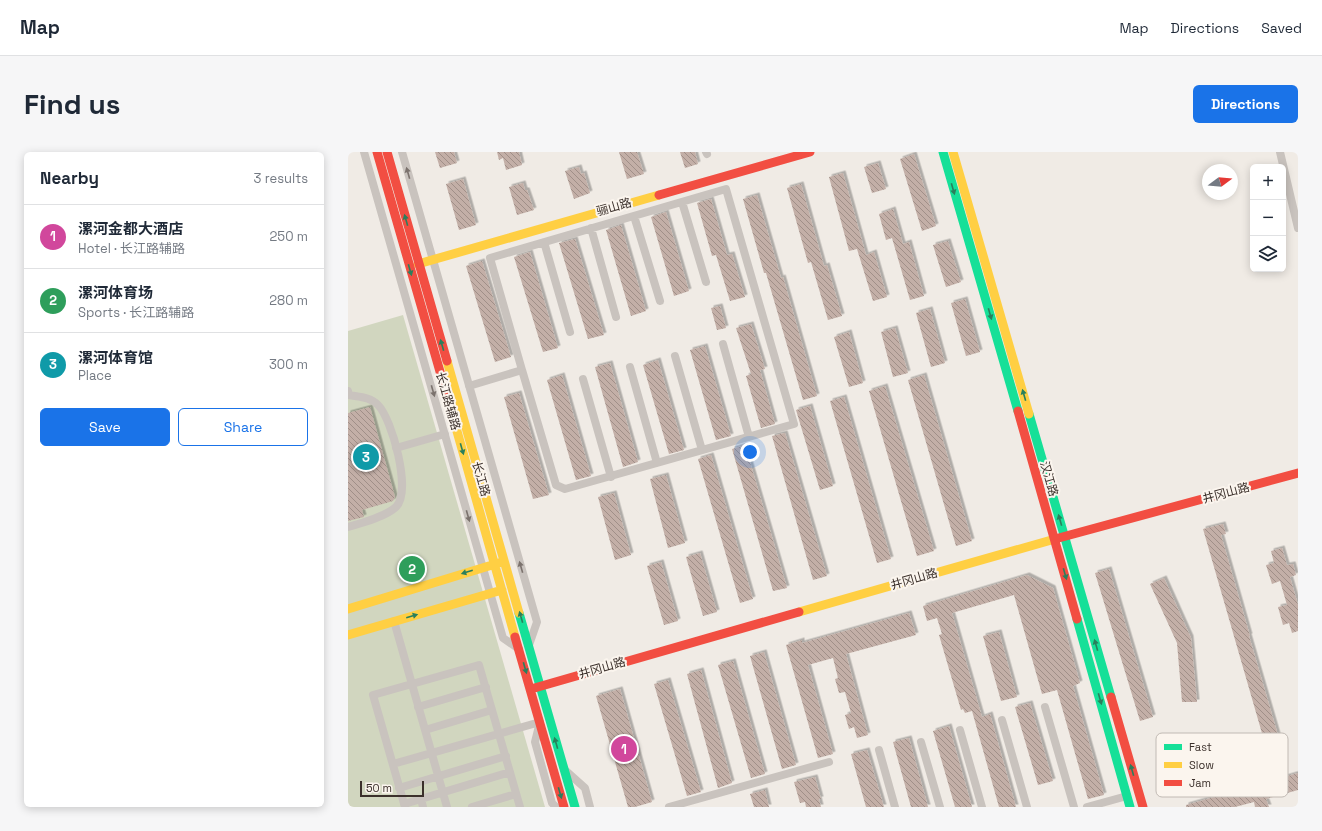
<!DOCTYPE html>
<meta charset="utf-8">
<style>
body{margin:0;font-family:"Space Grotesk","Noto Sans SC",sans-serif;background:#f6f6f7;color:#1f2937}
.controls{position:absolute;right:12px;top:12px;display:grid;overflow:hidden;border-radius:6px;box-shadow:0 2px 10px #0003}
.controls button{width:36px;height:36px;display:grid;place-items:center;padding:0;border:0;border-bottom:1px solid #e0e1e3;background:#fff;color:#1f2937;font:20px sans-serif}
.compass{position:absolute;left:854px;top:12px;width:36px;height:36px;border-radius:50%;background:#fff;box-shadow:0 2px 10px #0003;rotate:74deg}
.scale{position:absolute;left:12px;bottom:10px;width:64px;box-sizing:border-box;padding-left:4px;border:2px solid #3b302b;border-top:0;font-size:11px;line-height:14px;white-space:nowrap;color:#3b302b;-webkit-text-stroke:3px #fbf5ee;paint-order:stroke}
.you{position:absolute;left:402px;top:300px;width:14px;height:14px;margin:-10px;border:3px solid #fff;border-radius:50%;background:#1a73e8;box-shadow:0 0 0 6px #1a73e833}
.badge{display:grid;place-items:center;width:26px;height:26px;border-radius:50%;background:#1a73e8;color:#fff;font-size:13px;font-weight:700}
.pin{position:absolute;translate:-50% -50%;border:2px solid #fff;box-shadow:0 1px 4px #0006}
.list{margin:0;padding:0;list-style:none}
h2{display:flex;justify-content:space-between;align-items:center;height:52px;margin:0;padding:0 16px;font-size:17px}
h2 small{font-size:13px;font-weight:400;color:#747a83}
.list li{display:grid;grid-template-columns:26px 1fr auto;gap:12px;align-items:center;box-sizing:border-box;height:64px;padding:0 16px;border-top:1px solid #e0e1e3}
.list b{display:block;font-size:15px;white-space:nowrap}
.list p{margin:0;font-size:13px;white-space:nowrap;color:#747a83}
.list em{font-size:13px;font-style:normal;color:#747a83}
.actions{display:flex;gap:8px;padding:12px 16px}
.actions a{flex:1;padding:9px 0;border:1px solid #1a73e8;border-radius:6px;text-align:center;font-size:14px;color:#1a73e8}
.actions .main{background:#1a73e8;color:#fff}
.icon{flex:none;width:22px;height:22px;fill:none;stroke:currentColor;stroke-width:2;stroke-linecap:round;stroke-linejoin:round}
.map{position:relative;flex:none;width:950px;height:655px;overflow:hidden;border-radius:6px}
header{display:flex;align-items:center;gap:24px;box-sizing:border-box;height:56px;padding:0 20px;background:#fff;border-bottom:1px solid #e0e1e3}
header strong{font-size:19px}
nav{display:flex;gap:22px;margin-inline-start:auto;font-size:14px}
.intro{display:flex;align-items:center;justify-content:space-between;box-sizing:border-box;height:96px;padding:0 24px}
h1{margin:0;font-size:28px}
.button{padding:10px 18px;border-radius:6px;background:#1a73e8;color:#fff;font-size:14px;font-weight:700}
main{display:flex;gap:24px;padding:0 24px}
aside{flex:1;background:#fff;border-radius:6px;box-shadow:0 2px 10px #0003}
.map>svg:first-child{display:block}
.pitch{fill:#d1d6bf}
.building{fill:url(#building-back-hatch);filter:url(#shadow)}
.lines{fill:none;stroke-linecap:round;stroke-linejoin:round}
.street{stroke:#c9c3be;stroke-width:8}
.fast{stroke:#16e098;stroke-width:9}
.slow{stroke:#ffcf43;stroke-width:9}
.jam{stroke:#f24e42;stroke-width:9}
.oneway{fill:#7b726d}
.oneway2{fill:#2a7f5c}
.labels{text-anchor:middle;stroke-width:4;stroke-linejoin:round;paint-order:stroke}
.street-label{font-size:12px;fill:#3b302b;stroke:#fbf5ee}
.key{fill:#fbf5ee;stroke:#c1bab4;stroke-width:1}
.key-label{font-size:11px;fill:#3b302b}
</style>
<header>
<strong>Map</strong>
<nav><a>Map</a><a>Directions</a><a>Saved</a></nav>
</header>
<div class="intro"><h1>Find us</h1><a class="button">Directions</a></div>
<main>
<aside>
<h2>Nearby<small>3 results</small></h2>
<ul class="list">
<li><span class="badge" style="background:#d1479c">1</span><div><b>漯河金都大酒店</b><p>Hotel · 长江路辅路</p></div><em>250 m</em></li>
<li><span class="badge" style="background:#2e9e5b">2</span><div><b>漯河体育场</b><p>Sports · 长江路辅路</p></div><em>280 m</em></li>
<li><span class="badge" style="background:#0f9aa8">3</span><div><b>漯河体育馆</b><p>Place</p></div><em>300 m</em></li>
</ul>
<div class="actions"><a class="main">Save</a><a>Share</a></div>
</aside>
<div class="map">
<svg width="950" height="655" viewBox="0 0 950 655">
<defs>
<pattern id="building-back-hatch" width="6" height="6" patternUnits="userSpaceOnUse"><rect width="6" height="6" fill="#c3afa7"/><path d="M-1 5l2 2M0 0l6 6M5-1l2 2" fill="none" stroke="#a08f88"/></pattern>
<filter id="shadow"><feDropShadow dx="2.5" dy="-2.5" stdDeviation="0" flood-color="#0004"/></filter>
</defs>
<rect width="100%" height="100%" fill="#f0ebe5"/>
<path class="pitch" d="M55,163l142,492h-197v-476z"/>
<path class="building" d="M87,0h19l3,11 -17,5z
M149,0h22l3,13 -16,5 -3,-12 -4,2z
M271,0h18l7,22 -17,5z
M332,0h15l3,12 -13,4z
M566,2l22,72 -14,5 -22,-72z
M530,11l8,26 -14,4 -8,-26z
M231,15l2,7 3,-1 6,20 -16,6 -9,-28z
M495,21l23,82 8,-3 13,45 -14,4 -16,-52 -8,2 -20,-74z
M115,27l13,46 -17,5 -13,-46z
M175,31l2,7h2l7,20 -17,5 -8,-28z
M453,32l23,82 3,-1 15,51 -14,4 -17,-58 -3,1 -21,-75z
M409,43l24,83 2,-1 34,119 -14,4 -37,-127h-2l-21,-74z
M363,47l16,56 5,-1 13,43 -15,4 -14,-46 -4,1 -15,-53z
M545,57l10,35 6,-2 15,54 -14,4 -18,-62 -6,2 -7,-26z
M318,60l23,79 -15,5 -23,-79z
M273,73l25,86 -15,5 -25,-86z
M227,87l29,96 -16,4 -29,-96z
M600,89l13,41 -15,5 -13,-42z
M182,100l28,96 -15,4 -29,-95z
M134,109l29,96 -16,5 -29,-96z
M617,147l15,53 -14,4 -15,-53z
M372,154l6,22 -9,2 -6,-22z
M582,157l15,54 -14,4 -15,-54z
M403,172l14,45 -5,1 15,54 -14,4 -15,-52 5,-2 -15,-46z
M547,176l13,45 -15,4 -12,-45z
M501,180l14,51 -14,4 -15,-50z
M357,194l26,90 -15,4 -26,-90z
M310,208l26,90 -15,4 -26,-89z
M262,211l28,99 -15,5 -28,-100z
M214,223l29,101 -15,4 -29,-100z
M576,223l48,166 -16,5 -48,-166z
M537,234l49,165 -17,5 -48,-165z
M171,241l30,102 -16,4 -29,-102z
M496,245l47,162 -14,4 -47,-162z
M462,254l23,80 -13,4 -24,-80z
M22,255l25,90 -2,4 -31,9 2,7 -16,4v-108z
M437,281l42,143 -14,4 -41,-144z
M397,293l42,143 -14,3 -41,-142z
M363,303l42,144 -13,4 -42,-144z
M318,323l19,68 -17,5 -18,-69z
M266,341l17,62 -16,5 -17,-63z
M875,372l3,10 -5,1 29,101h-1l35,120 -14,5 -67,-232z
M934,396l5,17 6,-1 3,11 -6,2 8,28v26l-6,2 -3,-10 -6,2 -5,-18 9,-2 -7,-24 -8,3 -6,-19 8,-2 -3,-12z
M352,401l17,59 -14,4 -17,-59z
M313,410l17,59 -14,4 -17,-59z
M761,417l44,148 -13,4 -45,-148z
M679,423l26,13 27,95 -7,3 31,109 -16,4 -31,-109 -15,4 -28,-99 -62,18 30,104 8,-3 26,93h-17l-27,-96 -7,2 -2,-4 -2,1 -22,-75 3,-1 -5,-16 -10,3 -4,-15z
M816,426l27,60 6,64h-15l-5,-59 -27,-59z
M561,461l7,22 -70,19 22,81 -11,3 -3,-11 -5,2 -4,-14 6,-2 -6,-21 -6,1 -4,-14 3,-1 -5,-20 -25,7 25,89 -15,4 -32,-113 16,-5v3z
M651,480l18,65 -16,4 -18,-65z
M416,500l32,113 -14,4 -32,-113z
M385,509l32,113 -14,4 -33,-113z
M353,518l31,113 -14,5 -31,-114z
M320,528l33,112 -14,4 -33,-112z
M272,537l32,113 -17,5h-7l-32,-111z
M682,551l23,78 -15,4 -23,-78z
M601,574l23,81h-17l-22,-76z
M561,586l19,69h-17l-18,-65z
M519,598l17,57h-18l-15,-53z
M950,621v17l-32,9 3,8h-14l-1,-5 -19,5h-49v-2z
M467,625l6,22h-2l2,8h-15l-1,-5 -5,1 -6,-21z
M417,638l4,17h-15l-4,-13z"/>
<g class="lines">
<path class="street" d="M16,0l139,486 16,11
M54,0l135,470 -8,23
M358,0l1,2
M932,0l18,76
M334,50l24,80
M286,64l26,85
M243,76l25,89
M196,90l26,90
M375,192l26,93
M327,204l27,94
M282,215l27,96
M235,227l28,98
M121,234l53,-16 34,115 9,4 229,-65 -68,-235 -236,69 32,112
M0,239l1,4c11,2 21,2 29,10 14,14 34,86 18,102 -11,10 -34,16 -48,20
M48,296l49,-14
M46,469l53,186
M70,555l68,-20
M697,555l29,100
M654,568l25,87
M77,578l67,-20
M612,578l22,77
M573,590l19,65
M531,598l16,57
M45,612l147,-42 -5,20 17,61 4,4
M218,619l19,17 5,19
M51,636l107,-32
M73,647l2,8
M56,652l106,-32
M57,655l-32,-112 106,-30 41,142
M124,655l44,-13
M321,655l160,-45
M739,655l40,-11"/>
<path class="fast" d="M595,0l75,259
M681,262l82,283
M171,461l56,194
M729,467l53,188"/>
<path class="slow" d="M605,0l76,262
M70,112l241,-69
M99,209l72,252
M103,258l64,227
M0,457l154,-47
M451,460l256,-73
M0,483l154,-45"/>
<path class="jam" d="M29,0l74,258
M39,0l60,209
M311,43l151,-43
M670,259l59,208
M707,387l243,-66
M167,485l49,170
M183,537l268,-77
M763,545l32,110"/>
</g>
<defs><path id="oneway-solid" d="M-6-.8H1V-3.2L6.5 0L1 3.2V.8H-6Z"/></defs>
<g class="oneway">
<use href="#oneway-solid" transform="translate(60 21) rotate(-106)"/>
<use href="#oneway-solid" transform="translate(85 239) rotate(74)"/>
<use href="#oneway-solid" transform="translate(120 364) rotate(74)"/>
<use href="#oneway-solid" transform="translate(173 415) rotate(-106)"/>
</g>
<g class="oneway2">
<use href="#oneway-solid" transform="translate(605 37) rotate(74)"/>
<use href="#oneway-solid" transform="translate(58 68) rotate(-106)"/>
<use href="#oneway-solid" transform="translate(62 118) rotate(74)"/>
<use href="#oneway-solid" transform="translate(642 162) rotate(74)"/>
<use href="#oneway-solid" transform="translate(94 193) rotate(-106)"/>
<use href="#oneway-solid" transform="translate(676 243) rotate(-106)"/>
<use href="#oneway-solid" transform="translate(114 297) rotate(74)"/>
<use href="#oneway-solid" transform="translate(712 368) rotate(-106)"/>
<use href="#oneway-solid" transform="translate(119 420) rotate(163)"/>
<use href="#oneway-solid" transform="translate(717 422) rotate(74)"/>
<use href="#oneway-solid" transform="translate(64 464) rotate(-16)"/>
<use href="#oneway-solid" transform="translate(173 465) rotate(-106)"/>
<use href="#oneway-solid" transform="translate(748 493) rotate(-106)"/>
<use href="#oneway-solid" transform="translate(177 516) rotate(74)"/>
<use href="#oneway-solid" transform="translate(752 547) rotate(74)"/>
<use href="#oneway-solid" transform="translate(208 591) rotate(-106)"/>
<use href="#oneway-solid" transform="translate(784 618) rotate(-106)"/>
<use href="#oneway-solid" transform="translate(212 641) rotate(74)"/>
</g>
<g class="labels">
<g class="street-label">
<text transform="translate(266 55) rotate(-16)" y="4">骊山路</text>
<text transform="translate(100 249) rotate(74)" y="4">长江路辅路</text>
<text transform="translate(133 327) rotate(74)" y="4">长江路</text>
<text transform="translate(701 327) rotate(74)" y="4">汉江路</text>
<text transform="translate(878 341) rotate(-15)" y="4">井冈山路</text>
<text transform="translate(566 427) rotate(-16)" y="4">井冈山路</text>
<text transform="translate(254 516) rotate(-16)" y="4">井冈山路</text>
</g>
</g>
<rect x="808" y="581" width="132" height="64" rx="6" class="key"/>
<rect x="816" y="592" width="18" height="6" fill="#16e098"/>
<rect x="816" y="610" width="18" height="6" fill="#ffcf43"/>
<rect x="816" y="628" width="18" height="6" fill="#f24e42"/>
<g class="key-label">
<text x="841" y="599">Fast</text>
<text x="841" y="617">Slow</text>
<text x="841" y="635">Jam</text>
</g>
</svg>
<div class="controls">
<button>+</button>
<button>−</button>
<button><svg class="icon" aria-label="layers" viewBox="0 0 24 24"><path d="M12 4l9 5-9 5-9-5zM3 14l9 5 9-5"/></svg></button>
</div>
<svg class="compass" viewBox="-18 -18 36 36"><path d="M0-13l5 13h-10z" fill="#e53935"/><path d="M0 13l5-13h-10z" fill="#747a83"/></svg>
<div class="scale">50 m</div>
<div class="you"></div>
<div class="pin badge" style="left:276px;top:597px;background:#d1479c">1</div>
<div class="pin badge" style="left:64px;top:417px;background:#2e9e5b">2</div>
<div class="pin badge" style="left:18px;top:305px;background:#0f9aa8">3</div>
</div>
</main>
